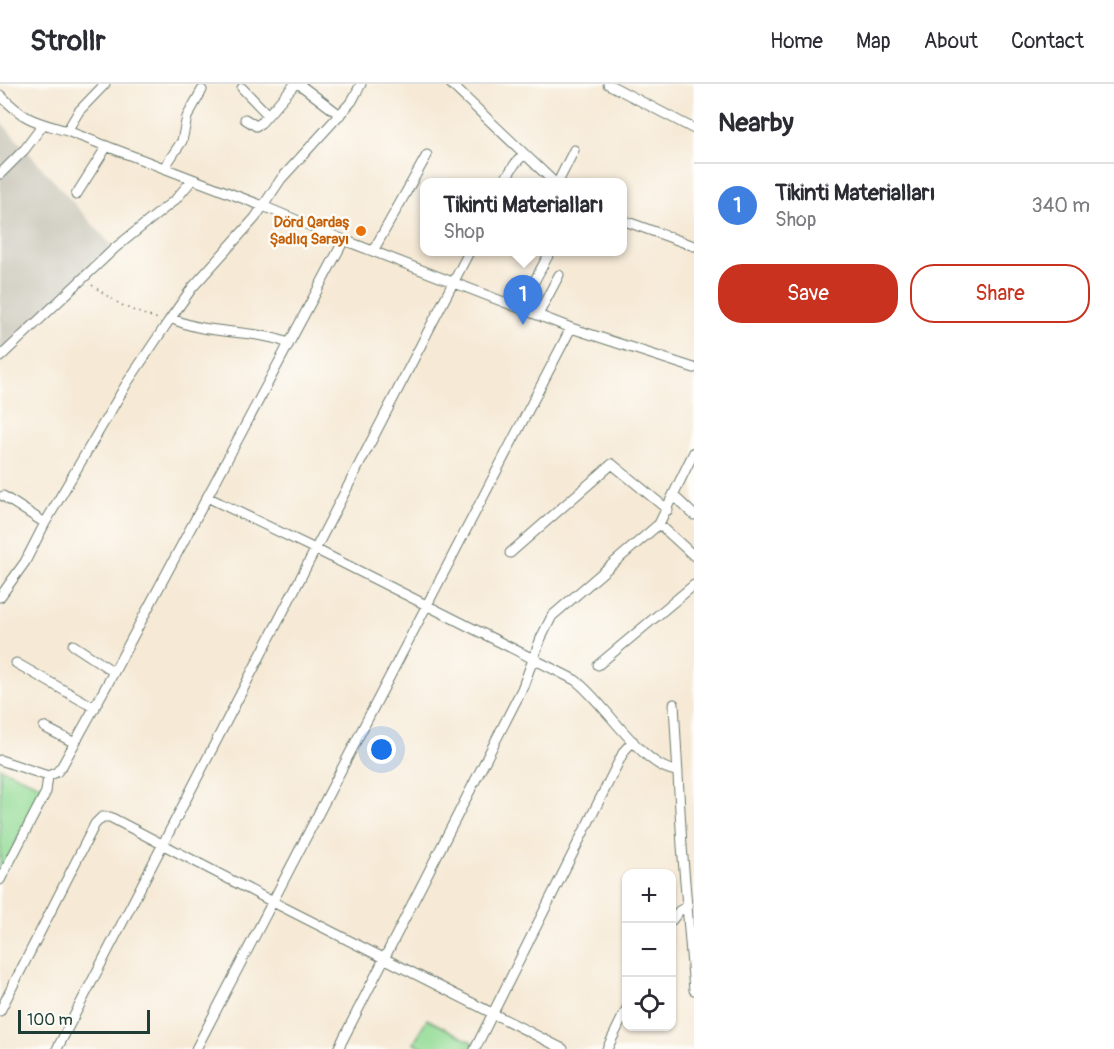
<!DOCTYPE html>
<meta charset="utf-8">
<style>
body{margin:0;font-family:Pangolin,sans-serif;background:#f7f7f7;color:#2b2b33}
.controls{position:absolute;right:18px;bottom:18px;display:grid;overflow:hidden;border-radius:12px;box-shadow:0 2px 4px #0004}
.controls button{width:54px;height:54px;display:grid;place-items:center;padding:0;border:0;border-bottom:2px solid #e1e1e2;background:#fff;color:#2b2b33;font:30px sans-serif}
.scale{position:absolute;left:18px;bottom:15px;width:132px;box-sizing:border-box;padding-left:6px;border:3px solid #1f3d34;border-top:0;font-size:16px;line-height:21px;white-space:nowrap;color:#1f3d34;-webkit-text-stroke:4px #fdfcf7;paint-order:stroke}
.you{position:absolute;left:382px;top:666px;width:21px;height:21px;margin:-15px;border:4px solid #fff;border-radius:50%;background:#1a73e8;box-shadow:0 0 0 9px #1a73e833}
.badge{display:grid;place-items:center;width:39px;height:39px;border-radius:50%;background:#c8321e;color:#fff;font-size:20px;font-weight:700}
.pin{position:absolute;translate:-50% -50px;filter:drop-shadow(0 2px 3px #0008)}
.pin::after{content:'';position:absolute;top:32px;width:21px;height:18px;background:inherit;clip-path:polygon(0 0,100% 0,50% 100%)}
.popup{position:absolute;left:420px;top:94px;width:207px;height:78px;box-sizing:border-box;display:grid;place-content:center;border-radius:12px;background:#fff;filter:drop-shadow(0 2px 4px #0005);font-size:20px;white-space:nowrap;color:#7c7c81}
.popup b{font-size:22px;color:#2b2b33}
.popup::after{content:'';position:absolute;left:50%;top:100%;margin-left:-12px;border:12px solid transparent;border-top-color:#fff}
.list{margin:0;padding:0;list-style:none}
h2{display:flex;justify-content:space-between;align-items:center;height:78px;margin:0;padding:0 24px;font-size:26px}
h2 small{font-size:20px;font-weight:400;color:#7c7c81}
.list li{display:grid;grid-template-columns:39px 1fr auto;gap:18px;align-items:center;box-sizing:border-box;height:84px;padding:0 24px;border-top:2px solid #e1e1e2}
.list b{display:block;font-size:22px;white-space:nowrap}
.list p{margin:0;font-size:20px;white-space:nowrap;color:#7c7c81}
.list em{font-size:20px;font-style:normal;color:#7c7c81}
.actions{display:flex;gap:12px;padding:18px 24px}
.actions a{flex:1;padding:14px 0;border:2px solid #c8321e;border-radius:24px;text-align:center;font-size:21px;color:#c8321e}
.actions .main{background:#c8321e;color:#fff}
.icon{flex:none;width:33px;height:33px;fill:none;stroke:currentColor;stroke-width:2;stroke-linecap:round;stroke-linejoin:round}
.map{position:relative;flex:none;width:694px;height:965px;overflow:hidden}
header{display:flex;align-items:center;gap:36px;box-sizing:border-box;height:84px;padding:0 30px;background:#fff;border-bottom:2px solid #e1e1e2}
header strong{font-size:28px}
nav{display:flex;gap:33px;margin-inline-start:auto;font-size:21px}
main{display:flex}
aside{flex:1;background:#fff}
.map>svg:first-child{display:block}
.industrial{fill:#c8c4b8}
.green{fill:#94dc97;stroke:#5a8c66;stroke-width:1.5}
.lines{fill:none;stroke-linecap:round;stroke-linejoin:round}
.minor-casing{stroke:#6a796c;stroke-width:11}
.path{stroke:#6a796c;stroke-width:1.5;stroke-dasharray:1.5 4.5;stroke-linecap:butt}
.minor{stroke:#fff;stroke-width:9}
.food-dot{fill:#e8710a;stroke:#fdfcf7;stroke-width:2}
.labels{text-anchor:middle;stroke-width:5;stroke-linejoin:round;paint-order:stroke}
.food-label{font-size:15px;font-weight:bold;fill:#c56008;stroke:#fdfcf7;text-anchor:end}
</style>
<header>
<strong>Strollr</strong>
<nav><a>Home</a><a>Map</a><a>About</a><a>Contact</a></nav>
</header>
<main>
<div class="map">
<svg width="694" height="965" viewBox="0 0 694 965">
<rect width="100%" height="100%" fill="#fdfcf7"/>
<filter id="ink" filterUnits="userSpaceOnUse"><feTurbulence type="fractalNoise" baseFrequency=".0167" numOctaves="2"/><feDisplacementMap in="SourceGraphic" scale="12" xChannelSelector="R" yChannelSelector="G"/><feConvolveMatrix kernelMatrix="1 2 1 2 8 2 1 2 1" color-interpolation-filters="sRGB"/></filter>
<filter id="wash" filterUnits="userSpaceOnUse"><feTurbulence type="fractalNoise" baseFrequency=".008" numOctaves="4" result="noise"/><feDisplacementMap in="SourceGraphic" scale="24" xChannelSelector="R" yChannelSelector="G"/><feGaussianBlur stdDeviation="1.35" result="paint"/><feColorMatrix in="noise" values="0 0 0 0 0 0 0 0 0 0 0 0 0 0 0 0 0 1.4 0 .05"/><feComposite in="paint" operator="in"/></filter>
<g filter="url(#wash)">
<rect width="100%" height="100%" fill="#f6e9d5"/>
<path class="industrial" d="M0,37l112,125 -112,106z"/>
<path class="green" d="M0,684l45,19 -45,86z
M427,935l47,24 -3,6h-45l-12,-6z"/>
</g>
<g filter="url(#ink)">
<g class="lines">
<g class="minor-casing">
<path id="minor" d="M299,0l41,31
M451,0l103,98
M608,0l86,45
M242,4l26,27
M0,11c26,26 33,26 67,36l196,75 81,34 227,88 123,40
M245,35l11,7 5,-3 34,-39
M67,47l12,-20 26,-27
M164,84l18,-27 5,-24 15,-27
M0,90l25,-25 18,-24
M503,98l12,-18 8,-9
M558,98l16,-32
M76,111l31,-49
M622,136l72,26
M373,167l54,-96
M520,224l30,-56
M538,231l21,-40
M171,234c36,18 80,10 117,25
M0,273l115,-109 61,-49 16,-19
M3,412l42,27
M674,412l20,19
M207,413l108,52 260,131c30,22 68,89 103,91
M659,440l35,32
M510,469l102,-89 56,46
M0,513l25,-35 20,-39 82,-140 41,-61 24,-34 63,-70 26,-39 71,-78 9,-17
M73,561l41,27
M16,579l79,45
M598,581l96,-80
M674,620l8,142 12,144
M44,643l31,16
M0,676l48,16 9,-4 5,-6 52,-94 230,-432
M0,796l46,-88 2,-16
M672,836l7,-9 9,-5
M0,927l95,-187 7,-7h8l163,85 290,147
M57,965l412,-797
M196,965l375,-721
M338,965l184,-360 19,-51 11,-22 107,-92 35,-72
M475,965l149,-298 9,-10
M607,965l19,-39"/>
</g>
<path class="path" d="M92,201c26,19 35,25 67,34"/>
<use href="#minor" class="minor"/>
</g>
</g>
<circle class="food-dot" cx="361" cy="147" r="6"/>
<g class="labels">
<g class="food-label">
<text x="349" y="143">Dörd Qardaş<tspan x="349" dy="17">Şadlıq Sarayı</tspan></text>
</g>
</g>
</svg>
<div class="controls">
<button>+</button>
<button>−</button>
<button><svg class="icon" aria-label="locate" viewBox="0 0 24 24"><circle cx="12" cy="12" r="6"/><path d="M12 2v4M12 18v4M2 12h4M18 12h4"/></svg></button>
</div>
<div class="scale">100 m</div>
<div class="you"></div>
<div class="pin badge" style="left:523px;top:241px;background:#3f7fe0">1</div>
<div class="popup"><b>Tikinti Materialları</b>Shop</div>
</div>
<aside>
<h2>Nearby<small></small></h2>
<ul class="list">
<li><span class="badge" style="background:#3f7fe0">1</span><div><b>Tikinti Materialları</b><p>Shop</p></div><em>340 m</em></li>
</ul>
<div class="actions"><a class="main">Save</a><a>Share</a></div>
</aside>
</main>
